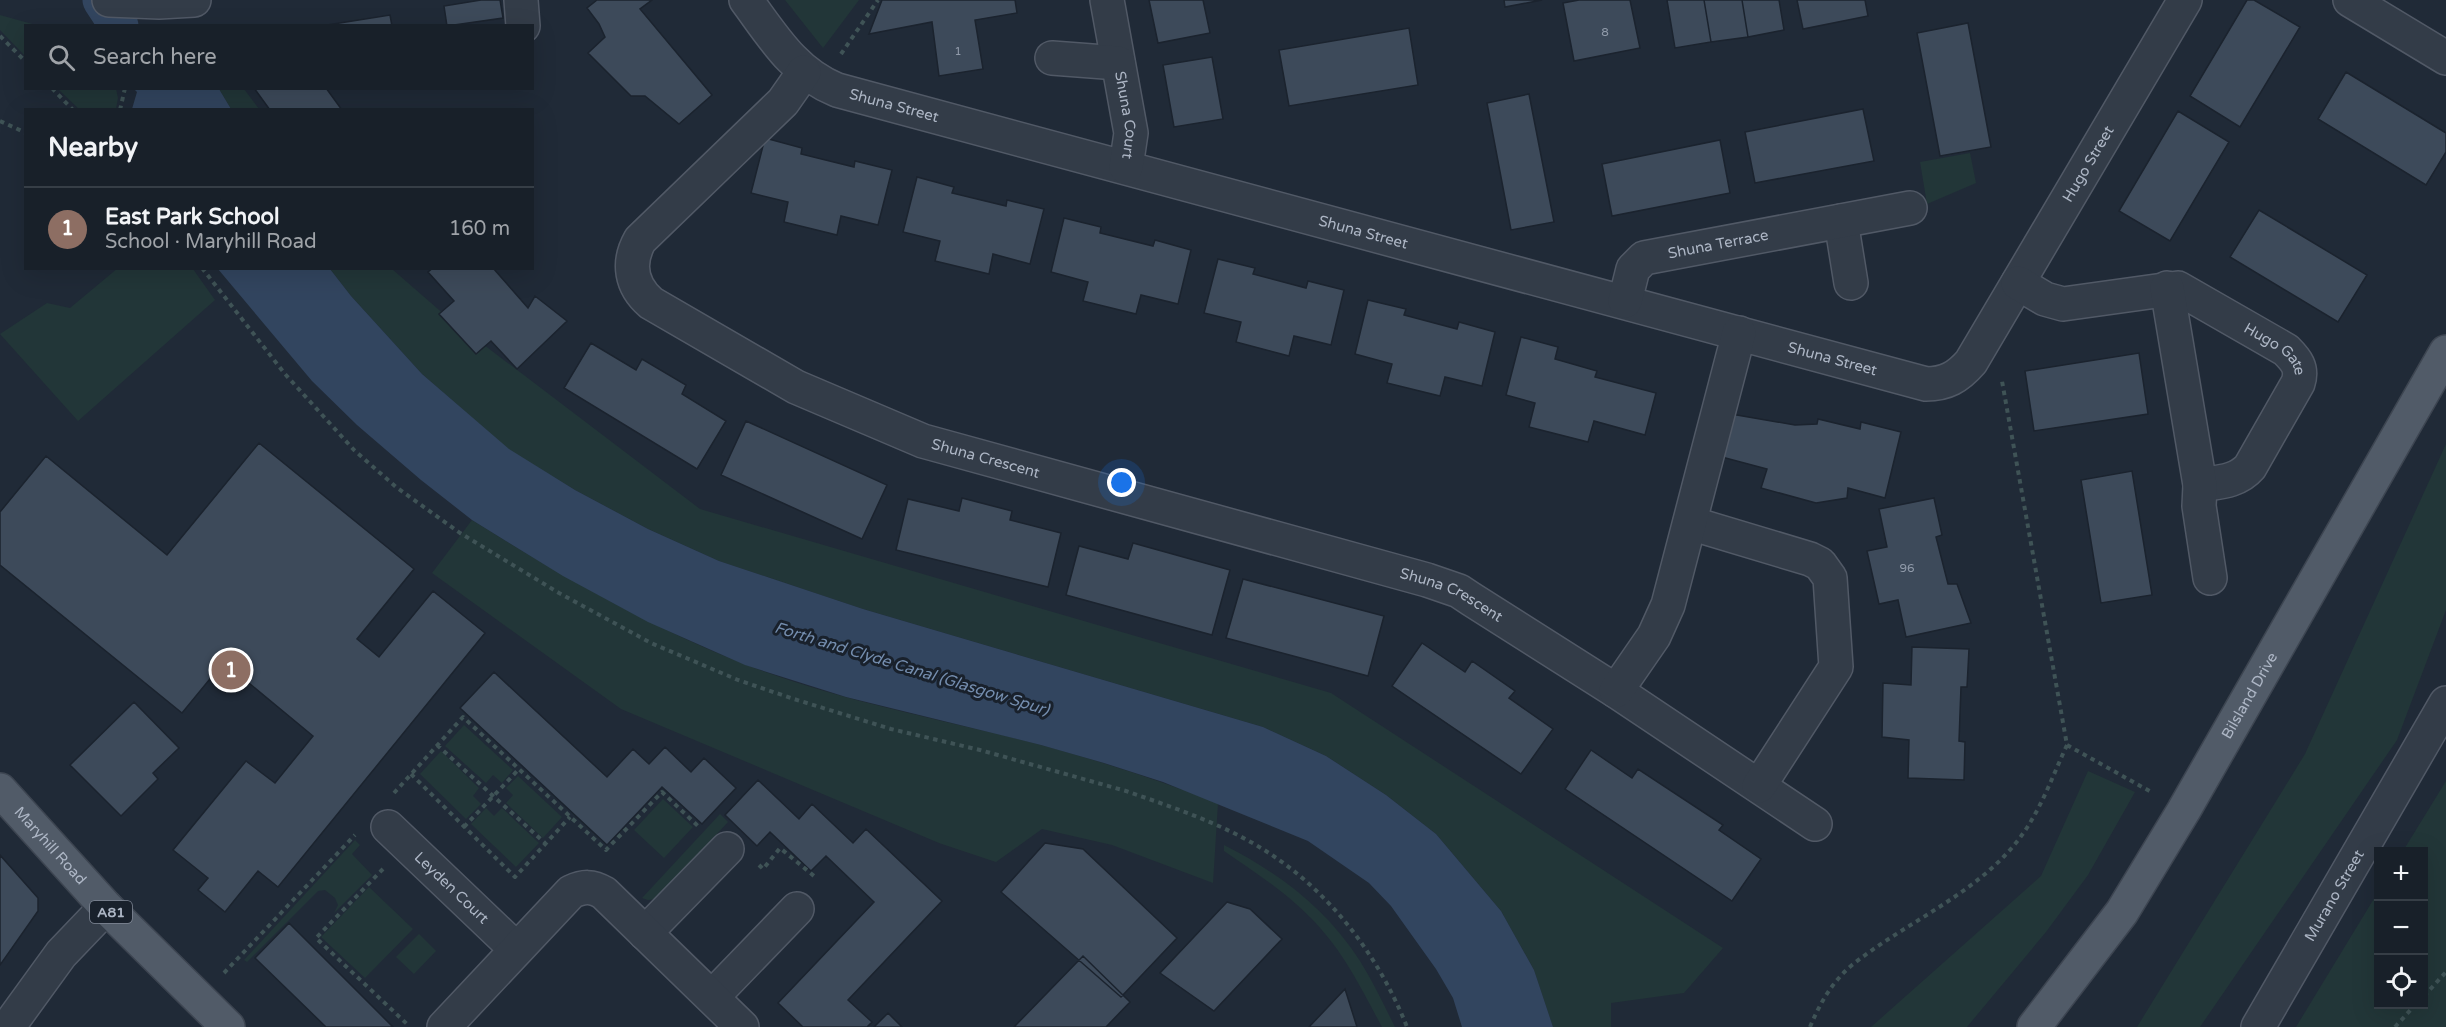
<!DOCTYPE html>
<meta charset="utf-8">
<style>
body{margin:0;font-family:"Varela Round",sans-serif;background:#252d35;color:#f1f3f6}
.controls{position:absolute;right:18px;bottom:18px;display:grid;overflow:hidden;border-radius:0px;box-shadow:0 6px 24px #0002}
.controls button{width:54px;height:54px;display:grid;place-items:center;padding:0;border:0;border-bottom:2px solid #363e46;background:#182029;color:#f1f3f6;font:30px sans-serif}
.you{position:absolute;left:1122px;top:483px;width:21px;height:21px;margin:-15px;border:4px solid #fff;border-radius:50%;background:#1a73e8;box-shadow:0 0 0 9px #1a73e833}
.badge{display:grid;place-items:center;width:39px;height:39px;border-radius:50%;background:#8c9099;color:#fff;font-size:20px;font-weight:700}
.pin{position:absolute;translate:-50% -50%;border:3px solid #fff;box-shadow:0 2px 6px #0006}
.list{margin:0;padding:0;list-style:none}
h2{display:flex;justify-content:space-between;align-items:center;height:78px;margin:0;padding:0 24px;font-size:26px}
h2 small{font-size:20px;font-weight:400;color:#9fa3a8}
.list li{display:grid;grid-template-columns:39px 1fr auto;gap:18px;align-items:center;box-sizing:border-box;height:84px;padding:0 24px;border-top:2px solid #363e46}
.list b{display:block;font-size:22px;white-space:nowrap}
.list p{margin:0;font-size:20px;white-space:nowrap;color:#9fa3a8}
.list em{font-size:20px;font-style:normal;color:#9fa3a8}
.icon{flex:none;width:33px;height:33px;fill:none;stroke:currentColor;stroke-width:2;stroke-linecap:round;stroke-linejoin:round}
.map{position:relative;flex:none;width:2446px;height:1027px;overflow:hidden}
.search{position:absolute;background:#182029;box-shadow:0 6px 24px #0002;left:24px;top:24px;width:510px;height:66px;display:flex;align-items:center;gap:15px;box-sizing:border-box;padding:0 21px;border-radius:0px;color:#9fa3a8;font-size:22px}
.panel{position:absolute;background:#182029;box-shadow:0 6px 24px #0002;left:24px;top:108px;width:510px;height:162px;border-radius:0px}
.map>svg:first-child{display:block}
.green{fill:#223638}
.water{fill:#32455f}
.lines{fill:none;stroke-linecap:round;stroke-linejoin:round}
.canal{stroke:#32455f;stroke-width:39}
.building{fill:#3d4a5a;stroke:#1b232e;stroke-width:1.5}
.minor-casing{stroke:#515966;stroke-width:36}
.major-casing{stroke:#3d4551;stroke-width:36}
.path{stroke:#3f5356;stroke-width:4;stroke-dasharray:4.5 4.5;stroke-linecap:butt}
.minor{stroke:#333c48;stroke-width:33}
.major{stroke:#515b68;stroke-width:33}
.labels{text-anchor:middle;stroke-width:6;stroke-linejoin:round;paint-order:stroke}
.number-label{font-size:12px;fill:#919baa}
.shield{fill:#19212c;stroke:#818997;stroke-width:1.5}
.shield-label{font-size:14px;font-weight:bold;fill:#adb6c5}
.street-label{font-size:15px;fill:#adb6c5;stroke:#19212c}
.water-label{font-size:16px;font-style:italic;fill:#748dae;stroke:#19212c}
</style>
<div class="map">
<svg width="2446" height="1027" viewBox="0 0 2446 1027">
<rect width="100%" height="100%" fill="#202a37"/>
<path class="green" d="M785,0h74l-36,48z
M0,15l36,10 -10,1 -1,30 -25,-26z
M58,89h58l2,9 -2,11h-37z
M219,89h25l15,20h-28z
M1970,153l6,30 -49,21 -7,-42z
M118,268l75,1 22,31 -137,121 -78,-87 47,-31 23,5z
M330,269h62l54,47 254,193 631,184 392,255 -39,45 -73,10v24h-58l-19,-57 -33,-59 -65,-77 -50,-39 -60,-39 -63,-29 -400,-118 -144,-48 -71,-32 -73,-39 -66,-40 -87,-76 -71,-78z
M2446,444v166l-49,130 -197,287h-63l168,-273z
M472,520c88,55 176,106 272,144 96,38 198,55 297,81 60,16 119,36 177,58l-5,80 -101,-38 -70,-16 -46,33 -57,-19 -318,-134 -189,-136z
M464,725l49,45 -11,13 -9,-8 -7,8 -41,-37z
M441,751l38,37 -6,8 8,8 -15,15 -46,-45z
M2088,771l47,21 -47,83 -42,57 -79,95h-96l170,-151z
M518,776l44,41 -19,21 -37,-35 7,-8 -7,-7z
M2446,781v246h-150l82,-135v112h46v-152l-21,-1z
M663,799l30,28 -29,31 -30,-28z
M486,808l8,8 8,-8 37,35 -23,24 -45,-43z
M720,814l8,8 -71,77 -9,1 -6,-2z
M355,840l5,5 -8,9 20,21 -38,38 4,-8 -3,-7 -10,-8 -7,1 -71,71 -3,-2z
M1224,845c55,28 102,63 136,116 13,21 24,44 35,66h-13c-18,-33 -35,-69 -61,-98 -27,-31 -63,-55 -97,-78z
M369,887l44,42 -48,49 -44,-41z
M419,934l17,17 -22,23 -18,-17z"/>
<path class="water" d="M134,89h85l12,20h-99l5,-17z
M218,269h112l21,27 71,78 87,75 66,41 73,39 71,32 144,48 400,118 63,29 60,39 50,39 65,77 33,59 19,57h-91l-9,-29 -17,-29 -45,-63 -22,-23 -61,-42 -145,-59 -59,-19 -63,-18 -195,-48 -101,-32 -97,-43 -85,-46 -91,-56 -51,-40 -64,-55 -45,-44z"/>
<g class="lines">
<path class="canal" d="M102,0l17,26"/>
</g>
<path class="building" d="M481,0h19l3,18 -56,8 -3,-20z
M597,0h55l-12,9 72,86 -33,29 -34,-28h-14l-43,-43 17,-16 -6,-13 -12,-16z
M882,0h133l2,13 -42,7 8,49 -44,7 -7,-54 -63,12z
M1149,0h54l7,33 -52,10z
M1504,0h38l-37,7z
M1579,0h51l10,48 -66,13 -11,-58z
M1667,0h37l7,42 -36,6z
M1704,0h38l6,37 -37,5z
M1742,0h37l5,30 -36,7z
M1797,0h68l3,16 -65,13z
M2247,0h7l46,27 -60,100 -50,-31z
M390,15l2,11h-71z
M1968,23l23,124 -51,9 -23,-123z
M1409,28l9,57 -129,21 -10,-56z
M1212,57l11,62 -49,8 -11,-62z
M2346,72l100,61v19l-20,33 -108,-66z
M254,88h72l16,22h-72z
M1529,94l25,128 -43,8 -24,-127z
M1863,109l11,52 -119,22 -10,-51z
M2178,111l51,31 -59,99 -51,-30z
M765,138l37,10 -1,6 53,13 1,-6 37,9 -14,55 -37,-9 -4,19 -53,-13 4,-20 -37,-9z
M1720,140l10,53 -118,23 -10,-52z
M917,177l37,10 -2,6 54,13 1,-6 37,9 -14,55 -37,-10 -4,20 -54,-13 5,-20 -37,-9z
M2259,210l108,65 -29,47 -108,-65z
M1064,218l37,9 -1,6 53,13 2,-6 36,10 -13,54 -37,-9 -5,19 -53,-13 5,-19 -37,-10z
M1218,259l37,9 -2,6 53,14 2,-7 36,9 -13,55 -37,-9 -5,20 -53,-14 5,-20 -37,-9z
M433,268h60l35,40 7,-12 32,25 -50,48 -26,-28 -15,13 -37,-40 15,-13 -26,-29z
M1368,300l38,9 -2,6 53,14 2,-7 36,10 -13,54 -37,-9 -5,19 -53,-13 5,-19 -37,-10z
M1521,337l37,10 -3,12 42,12 -2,6 61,16 -11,42 -51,-14 -6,21 -59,-15 6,-24 -29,-8z
M591,343l45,27 6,-11 44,26 -4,9 44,27 -29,48 -133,-81z
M2139,353l9,61 -114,17 -9,-60z
M1731,414l64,11 22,-1 1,-5 42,10 1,-7 40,10 -16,66 -37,-10 -1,10 -31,5 -55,-15 6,-19 -49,-13z
M746,421l141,64 -25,54 -141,-64z
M259,443l155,126 -57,70 22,18 54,-66 52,42 -207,254 -20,-16 -33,41 -27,-22 10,-12 -35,-28 73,-89 29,22 38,-47 -75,-62 8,-10 -14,-12 -50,61 -182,-148v-53l46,-56 121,99z
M2132,471l20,124 -51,8 -20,-123z
M962,498l50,13 -2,9 51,13 -13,54 -152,-37 12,-51 51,12z
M1934,498l8,37 -6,2 12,47h9l14,39 -65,14 -8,-37 -19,4 -12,-53 20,-4 -8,-38z
M1133,543l97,27 -18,65 -146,-40 13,-49 49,13z
M1243,579l141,37 -16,60 -142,-38z
M1422,643l43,29 7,-11 43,30 -6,7 44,31 -32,45 -129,-88z
M1912,647l57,2 -2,38h-6l-2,54 6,1 -1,38 -56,-2 1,-38 -27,-3 1,-54 28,2z
M494,672l113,105 26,-28 16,15 16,-17 26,25 13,-14 32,30 -34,36 -40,-37 -55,58 -147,-137z
M134,702l45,46 -26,25 5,6 -37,37 -51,-51z
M1591,750l41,28 6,-9 85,56 -4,5 42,29 -29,42 -167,-112z
M758,780l41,39 13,-15 41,39 13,-14 76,72 -94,99 24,22 -5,5h-64l-25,-24 96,-101 -48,-46 -15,15 -41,-39 -13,14 -32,-31z
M1045,843l38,6 94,89 -56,59 -120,-105z
M0,855l38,43v13l-38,54z
M1227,902l23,7 32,30 -68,72 -54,-38z
M289,923l104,104h-67l-71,-69z
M1083,956l47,46 -24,25h-92z
M1345,989l12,38h-48z
M888,1013l14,14h-28z"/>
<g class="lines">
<g class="minor-casing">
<g id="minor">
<path d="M109,0l50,2 35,-2"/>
<path d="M521,0l2,26"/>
<path id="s1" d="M746,0c26,35 48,73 91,90l1089,294c20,0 32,-7 45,-22l214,-362"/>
<path id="s2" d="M1107,0l24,133 -5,34"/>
<path d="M2350,0l96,58"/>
<path d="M1052,58l66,5"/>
<path id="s3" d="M804,72l-21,30 -143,138c-13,23 -9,46 11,63l145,84 127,54 504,139 32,11 12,8 145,92 199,133"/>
<path d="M1841,221l10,62"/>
<path id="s4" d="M2018,283l27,16 18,5 115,-16 108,62c10,10 17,18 12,33l-48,84c-13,15 -32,15 -50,18"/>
<path d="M2167,288l33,197 -1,21 11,72"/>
<path id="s5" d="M1625,301l8,-32 11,-11 266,-50"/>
<path d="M1690,523l120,36 10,5 10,14 6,89 -77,119"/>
<path d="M1616,691l38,-55 14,-31 71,-272"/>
<path id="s6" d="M388,827l128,122"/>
<path d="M645,933l82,-84"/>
<path d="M712,997l85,-88"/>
<path d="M8,1027l53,-73 45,-47"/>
<path d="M444,1027l127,-135c13,-6 21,-6 33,1l138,134"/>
<path id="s7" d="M2258,1027l188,-324"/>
</g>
</g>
<g class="major-casing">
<g id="major">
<path id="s8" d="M0,790l106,117 122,120"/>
<path id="s9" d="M2034,1027l88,-115 62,-102 262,-458"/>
</g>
</g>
<path class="path" d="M0,36l26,26
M841,54l37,-54
M52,88l21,22
M120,110l5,-22
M0,121l26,12
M202,268l83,106 69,76 42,37 64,46 99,60 92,50 87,37 56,19 97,30 89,21 146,41c46,16 94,32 135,57 67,41 117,106 146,179
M437,745l108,98
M2067,745l86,48
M411,774l104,103 55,-60
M394,793l69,-76 143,133 56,-58 38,36
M464,827l55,-58
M759,865l4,4 17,-21 34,28
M383,869l-67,69 92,87
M224,973l131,-138
M2424,996l22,-24
M1810,1027c10,-24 22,-45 42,-62 54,-43 125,-71 167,-126 22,-29 33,-62 48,-94l-65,-364
M2395,1027l21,-23"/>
<use href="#minor" class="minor"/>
<use href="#major" class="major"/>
</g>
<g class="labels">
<g class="number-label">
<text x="1605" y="36">8</text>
<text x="958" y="55">1</text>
<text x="1907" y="572">96</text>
</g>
<rect class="shield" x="90" y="901" width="42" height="22" rx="4.5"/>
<g class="shield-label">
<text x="111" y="917">A81</text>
</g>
<g class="street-label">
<text dy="5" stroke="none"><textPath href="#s1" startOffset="189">Shuna Street</textPath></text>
<text dy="5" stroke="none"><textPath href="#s2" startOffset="117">Shuna Court</textPath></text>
<text dy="5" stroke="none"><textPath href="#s1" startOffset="1540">Hugo Street</textPath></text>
<text dy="5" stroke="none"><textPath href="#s1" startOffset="675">Shuna Street</textPath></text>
<text dy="5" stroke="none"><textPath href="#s5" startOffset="124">Shuna Terrace</textPath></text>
<text dy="5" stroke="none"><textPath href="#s4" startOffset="282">Hugo Gate</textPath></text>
<text dy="5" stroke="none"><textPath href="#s1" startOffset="1161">Shuna Street</textPath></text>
<text dy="5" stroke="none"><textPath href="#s3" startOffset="676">Shuna Crescent</textPath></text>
<text dy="5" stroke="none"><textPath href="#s3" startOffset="1162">Shuna Crescent</textPath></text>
<text dy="5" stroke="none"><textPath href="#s9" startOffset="396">Bilsland Drive</textPath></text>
<text dy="5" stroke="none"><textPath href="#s8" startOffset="75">Maryhill Road</textPath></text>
<text dy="5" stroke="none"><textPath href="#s6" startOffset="88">Leyden Court</textPath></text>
<text dy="5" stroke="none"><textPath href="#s7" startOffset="152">Murano Street</textPath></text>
</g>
<g class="water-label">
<text transform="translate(912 668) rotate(17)" y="6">Forth and Clyde Canal (Glasgow Spur)</text>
</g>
</g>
</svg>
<div class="controls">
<button>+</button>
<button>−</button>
<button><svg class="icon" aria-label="locate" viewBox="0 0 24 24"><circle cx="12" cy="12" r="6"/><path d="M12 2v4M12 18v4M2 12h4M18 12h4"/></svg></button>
</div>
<div class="you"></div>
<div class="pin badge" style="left:231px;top:670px;background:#8d6e63">1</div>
<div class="search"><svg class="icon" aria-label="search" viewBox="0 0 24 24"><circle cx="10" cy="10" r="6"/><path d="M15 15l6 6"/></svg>Search here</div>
<section class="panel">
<h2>Nearby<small></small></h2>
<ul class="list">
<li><span class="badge" style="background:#8d6e63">1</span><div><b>East Park School</b><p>School · Maryhill Road</p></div><em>160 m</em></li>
</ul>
</section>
</div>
